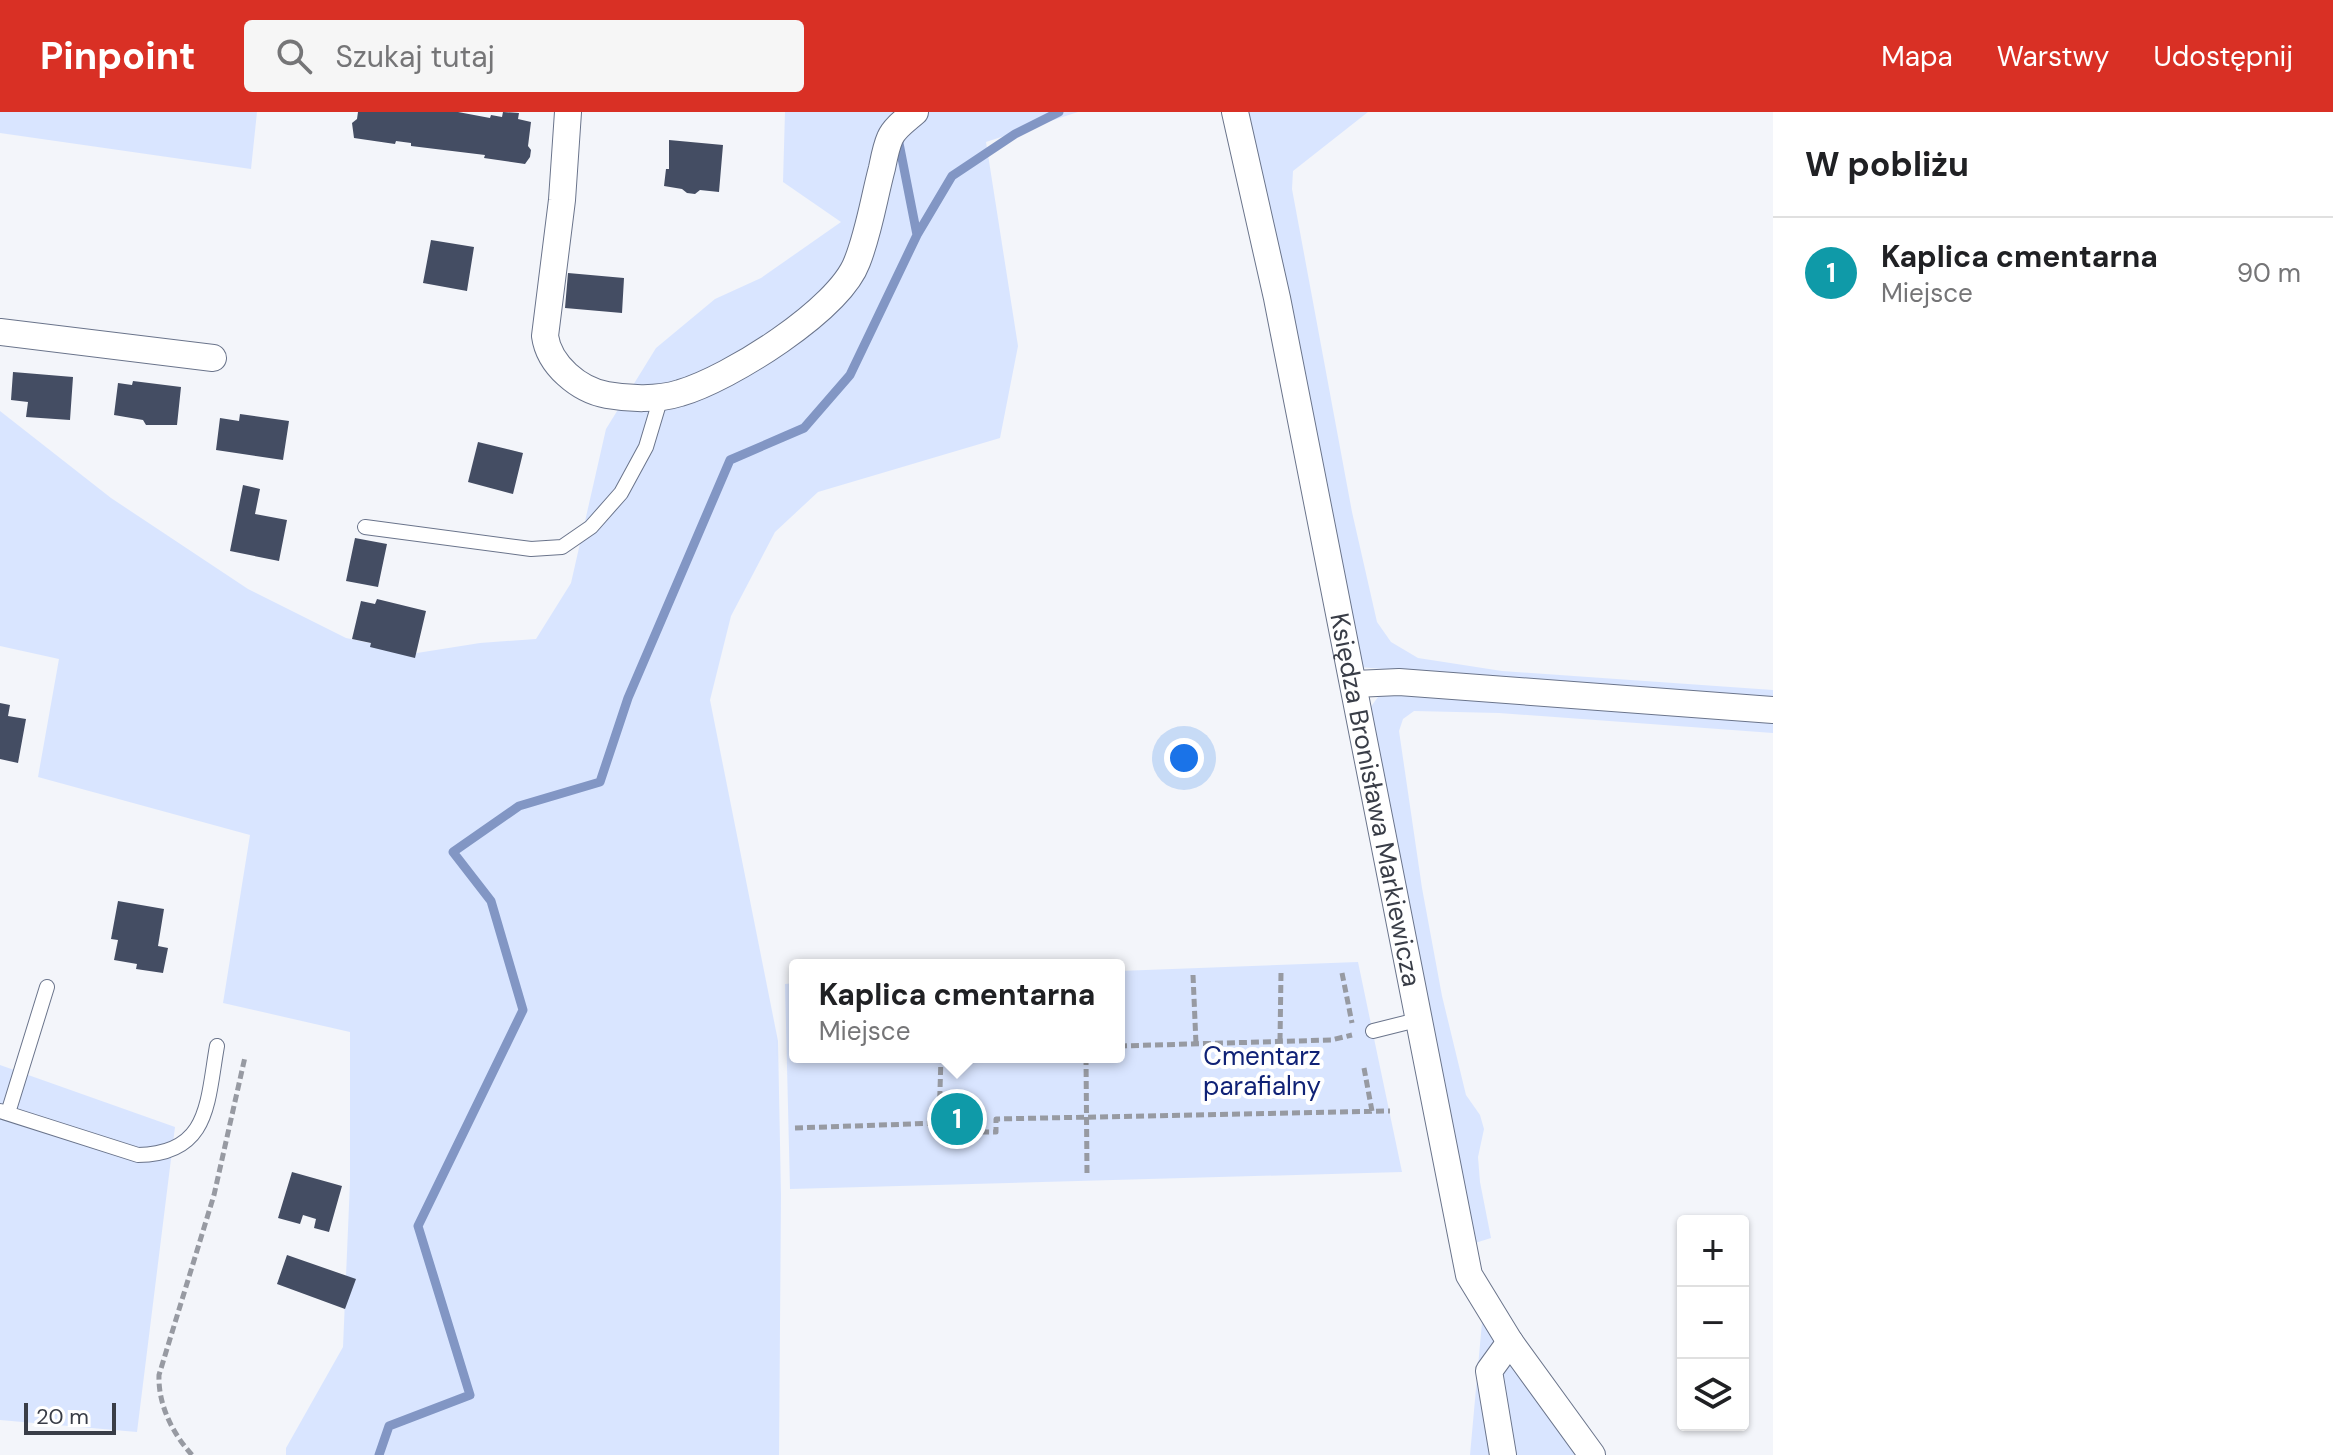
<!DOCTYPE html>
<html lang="pl">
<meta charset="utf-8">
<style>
body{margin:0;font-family:"DM Sans",sans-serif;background:#f6f6f6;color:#202124}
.controls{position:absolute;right:24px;bottom:24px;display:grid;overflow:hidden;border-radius:8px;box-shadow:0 2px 6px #0004}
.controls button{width:72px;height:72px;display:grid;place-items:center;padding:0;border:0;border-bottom:2px solid #e0e0e0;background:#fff;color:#202124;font:40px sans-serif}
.scale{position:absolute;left:24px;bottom:20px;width:92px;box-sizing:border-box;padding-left:8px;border:4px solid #393d47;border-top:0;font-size:22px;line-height:28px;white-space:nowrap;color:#393d47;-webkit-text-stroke:6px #fff;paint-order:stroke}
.you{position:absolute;left:1184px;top:646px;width:28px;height:28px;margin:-20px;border:6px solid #fff;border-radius:50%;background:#1a73e8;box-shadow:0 0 0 12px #1a73e833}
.badge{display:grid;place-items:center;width:52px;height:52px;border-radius:50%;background:#d93025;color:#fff;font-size:26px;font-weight:700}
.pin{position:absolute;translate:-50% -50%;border:4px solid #fff;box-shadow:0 2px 8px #0006}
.popup{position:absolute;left:789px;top:847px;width:336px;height:104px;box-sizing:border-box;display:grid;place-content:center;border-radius:8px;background:#fff;filter:drop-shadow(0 2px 6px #0005);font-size:26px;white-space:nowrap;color:#757577}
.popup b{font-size:30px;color:#202124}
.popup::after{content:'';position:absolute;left:50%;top:100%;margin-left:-16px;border:16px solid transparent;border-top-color:#fff}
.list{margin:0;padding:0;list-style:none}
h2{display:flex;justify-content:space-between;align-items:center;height:104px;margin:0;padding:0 32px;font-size:34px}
h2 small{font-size:26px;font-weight:400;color:#757577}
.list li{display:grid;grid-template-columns:52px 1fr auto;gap:24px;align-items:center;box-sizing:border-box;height:112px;padding:0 32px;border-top:2px solid #e0e0e0}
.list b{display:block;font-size:30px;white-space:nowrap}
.list p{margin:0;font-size:26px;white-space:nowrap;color:#757577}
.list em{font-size:26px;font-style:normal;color:#757577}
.icon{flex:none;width:44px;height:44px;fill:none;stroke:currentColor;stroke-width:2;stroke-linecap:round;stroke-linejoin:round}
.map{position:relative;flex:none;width:1773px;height:1343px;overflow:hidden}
header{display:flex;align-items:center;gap:48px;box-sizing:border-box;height:112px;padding:0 40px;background:#d93025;color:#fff}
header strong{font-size:38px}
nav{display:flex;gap:44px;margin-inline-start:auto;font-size:28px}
.search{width:560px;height:72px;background:#f6f6f6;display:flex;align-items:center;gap:20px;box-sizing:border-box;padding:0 28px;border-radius:8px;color:#757577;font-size:30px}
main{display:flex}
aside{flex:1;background:#fff}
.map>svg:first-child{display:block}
.green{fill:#d9e5ff}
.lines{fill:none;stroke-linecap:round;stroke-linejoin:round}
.stream{stroke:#8296c4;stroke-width:9}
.building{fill:#444d63}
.service-casing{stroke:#6a748b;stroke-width:16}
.minor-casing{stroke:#6a748b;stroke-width:28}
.path{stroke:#979aa2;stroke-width:5;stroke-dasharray:8 4;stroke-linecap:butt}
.service{stroke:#fff;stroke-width:14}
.minor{stroke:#fff;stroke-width:26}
.labels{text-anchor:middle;stroke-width:8;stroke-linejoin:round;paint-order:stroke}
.street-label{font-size:26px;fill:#393d47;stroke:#fff}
.park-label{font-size:26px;fill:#102276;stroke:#fff}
</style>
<header>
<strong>Pinpoint</strong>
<div class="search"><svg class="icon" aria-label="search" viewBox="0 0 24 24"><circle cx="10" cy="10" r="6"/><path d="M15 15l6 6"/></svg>Szukaj tutaj</div>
<nav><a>Mapa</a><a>Warstwy</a><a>Udostępnij</a></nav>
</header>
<main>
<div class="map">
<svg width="1773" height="1343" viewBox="0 0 1773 1343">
<rect width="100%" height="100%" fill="#f3f5fa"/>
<path class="green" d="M0,0h257l-6,57 -251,-36z
M785,0h293l-92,30 32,204 -18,92 -182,54 -43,40 -44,84 -21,84 68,341 3,154 -2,260h-493v-7l57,-101 7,-165v-150l-127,-29 27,-168 -212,-58 21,-118 -59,-13v-235l111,87 137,91 98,49 71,15 63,-10 56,-4 35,-56 35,-154 50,-81 59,-49 46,-21 80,-56 -58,-40z
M1246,0h122l-75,59 -1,18 60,323 25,110 14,20 27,16 84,13 271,19v9l-415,-32z
M1389,581l384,26v14l-274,-20 -85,-2 -11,8 -4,12 23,157 20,108 24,99 14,20 4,14 -6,28 2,25 11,56 -16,5 -108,-531 11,-15z
M1358,850l44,210 -612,17 -5,-205 10,-1v74h324v-86z
M0,953l175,62 -38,305 -137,-12z
M1485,1177l105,166h-120z"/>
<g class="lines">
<path class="stream" d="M899,31l18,92
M379,1343l10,-29 81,-31 -52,-169 105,-216 -32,-109 -38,-49 66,-46 81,-24 28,-84 102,-238 74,-32 46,-53 67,-140 35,-59 63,-42 44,-22"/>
</g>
<path class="building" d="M358,0h100l32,6 1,-3 11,2 1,-5 16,1 -1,6 13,3 -3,24 3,4 -1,7 -5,7 -41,-6 1,-3 -74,-9v-3l-15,-2 -1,3 -41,-6 -2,-15 5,-4z
M669,28l54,5 -4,47 -19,-2 -5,4 -8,-1 -5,-4 -18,-3 2,-17h3z
M431,128l43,7 -7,44 -44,-8z
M568,161l56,5 -2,35 -57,-5z
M13,260l60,5 -3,43 -44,-3 2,-15 -17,-2z
M133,269l48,6 -4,38h-31l-3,-5 -29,-5 4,-32 14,2z
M240,302l49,7 -6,39 -67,-10 4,-32 19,3z
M478,330l45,11 -10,41 -45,-12z
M243,373l17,4 -5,25 32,6 -8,41 -49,-10z
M355,426l32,6 -9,43 -32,-6z
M377,487l49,12 -11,47 -45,-11 1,-4 -19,-4 9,-38 14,3z
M0,591l10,2 -2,11 18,3 -8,44 -18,-4z
M118,789l46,8 -6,37 10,2 -5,25 -27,-4 1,-5 -23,-4 4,-20 -7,-1z
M945,996h24v22h-24z
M292,1060l50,14 -13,46 -15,-4 2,-9 -13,-4 -3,9 -22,-6z
M287,1143l69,24 -11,30 -68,-25z"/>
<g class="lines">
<g class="service-casing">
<path id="service" d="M365,415l166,22 31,-2 29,-20 30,-34 25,-46 15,-50
M1373,919l44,-11
M0,999l138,44c72,-1 69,-53 79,-109
M8,1001l39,-126"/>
</g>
<g class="minor-casing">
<g id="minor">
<path d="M568,0l-6,88 -17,136c4,29 34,54 62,59 22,4 51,5 73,-2 49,-14 159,-83 177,-131 12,-30 17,-64 25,-94 2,-10 4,-21 8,-30 4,-10 17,-19 25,-26"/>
<path id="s1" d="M1235,0l42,186 192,977 41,67 82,113"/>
<path d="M0,220l213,26"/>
<path d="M1355,572l44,-2 374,28"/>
<path d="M1503,1343l-14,-84 21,-29"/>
</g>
</g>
<path class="path" d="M1342,861l10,50
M1193,863l3,69
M1280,929l1,-68
M1119,934l212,-6 21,-5
M1086,945l1,116
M1364,956l8,43
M939,1011l2,-66
M795,1016l144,-5 4,9h53v-13l394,-8
M192,1343c-20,-22 -34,-51 -33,-80l55,-180 31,-138"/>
<use href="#service" class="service"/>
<use href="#minor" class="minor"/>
</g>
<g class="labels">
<g class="street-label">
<text dy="9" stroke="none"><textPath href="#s1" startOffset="702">Księdza Bronisława Markiewicza</textPath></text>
</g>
<g class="park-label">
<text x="1262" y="953">Cmentarz<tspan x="1262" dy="30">parafialny</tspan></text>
</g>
</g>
</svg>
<div class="controls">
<button>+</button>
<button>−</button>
<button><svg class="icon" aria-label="layers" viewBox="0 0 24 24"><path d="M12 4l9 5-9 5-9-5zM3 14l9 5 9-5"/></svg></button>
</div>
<div class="scale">20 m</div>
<div class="you"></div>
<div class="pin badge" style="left:957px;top:1007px;background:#0f9aa8">1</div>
<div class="popup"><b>Kaplica cmentarna</b>Miejsce</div>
</div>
<aside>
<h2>W pobliżu<small></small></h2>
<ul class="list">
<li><span class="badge" style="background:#0f9aa8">1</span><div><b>Kaplica cmentarna</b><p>Miejsce</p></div><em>90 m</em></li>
</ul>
</aside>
</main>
